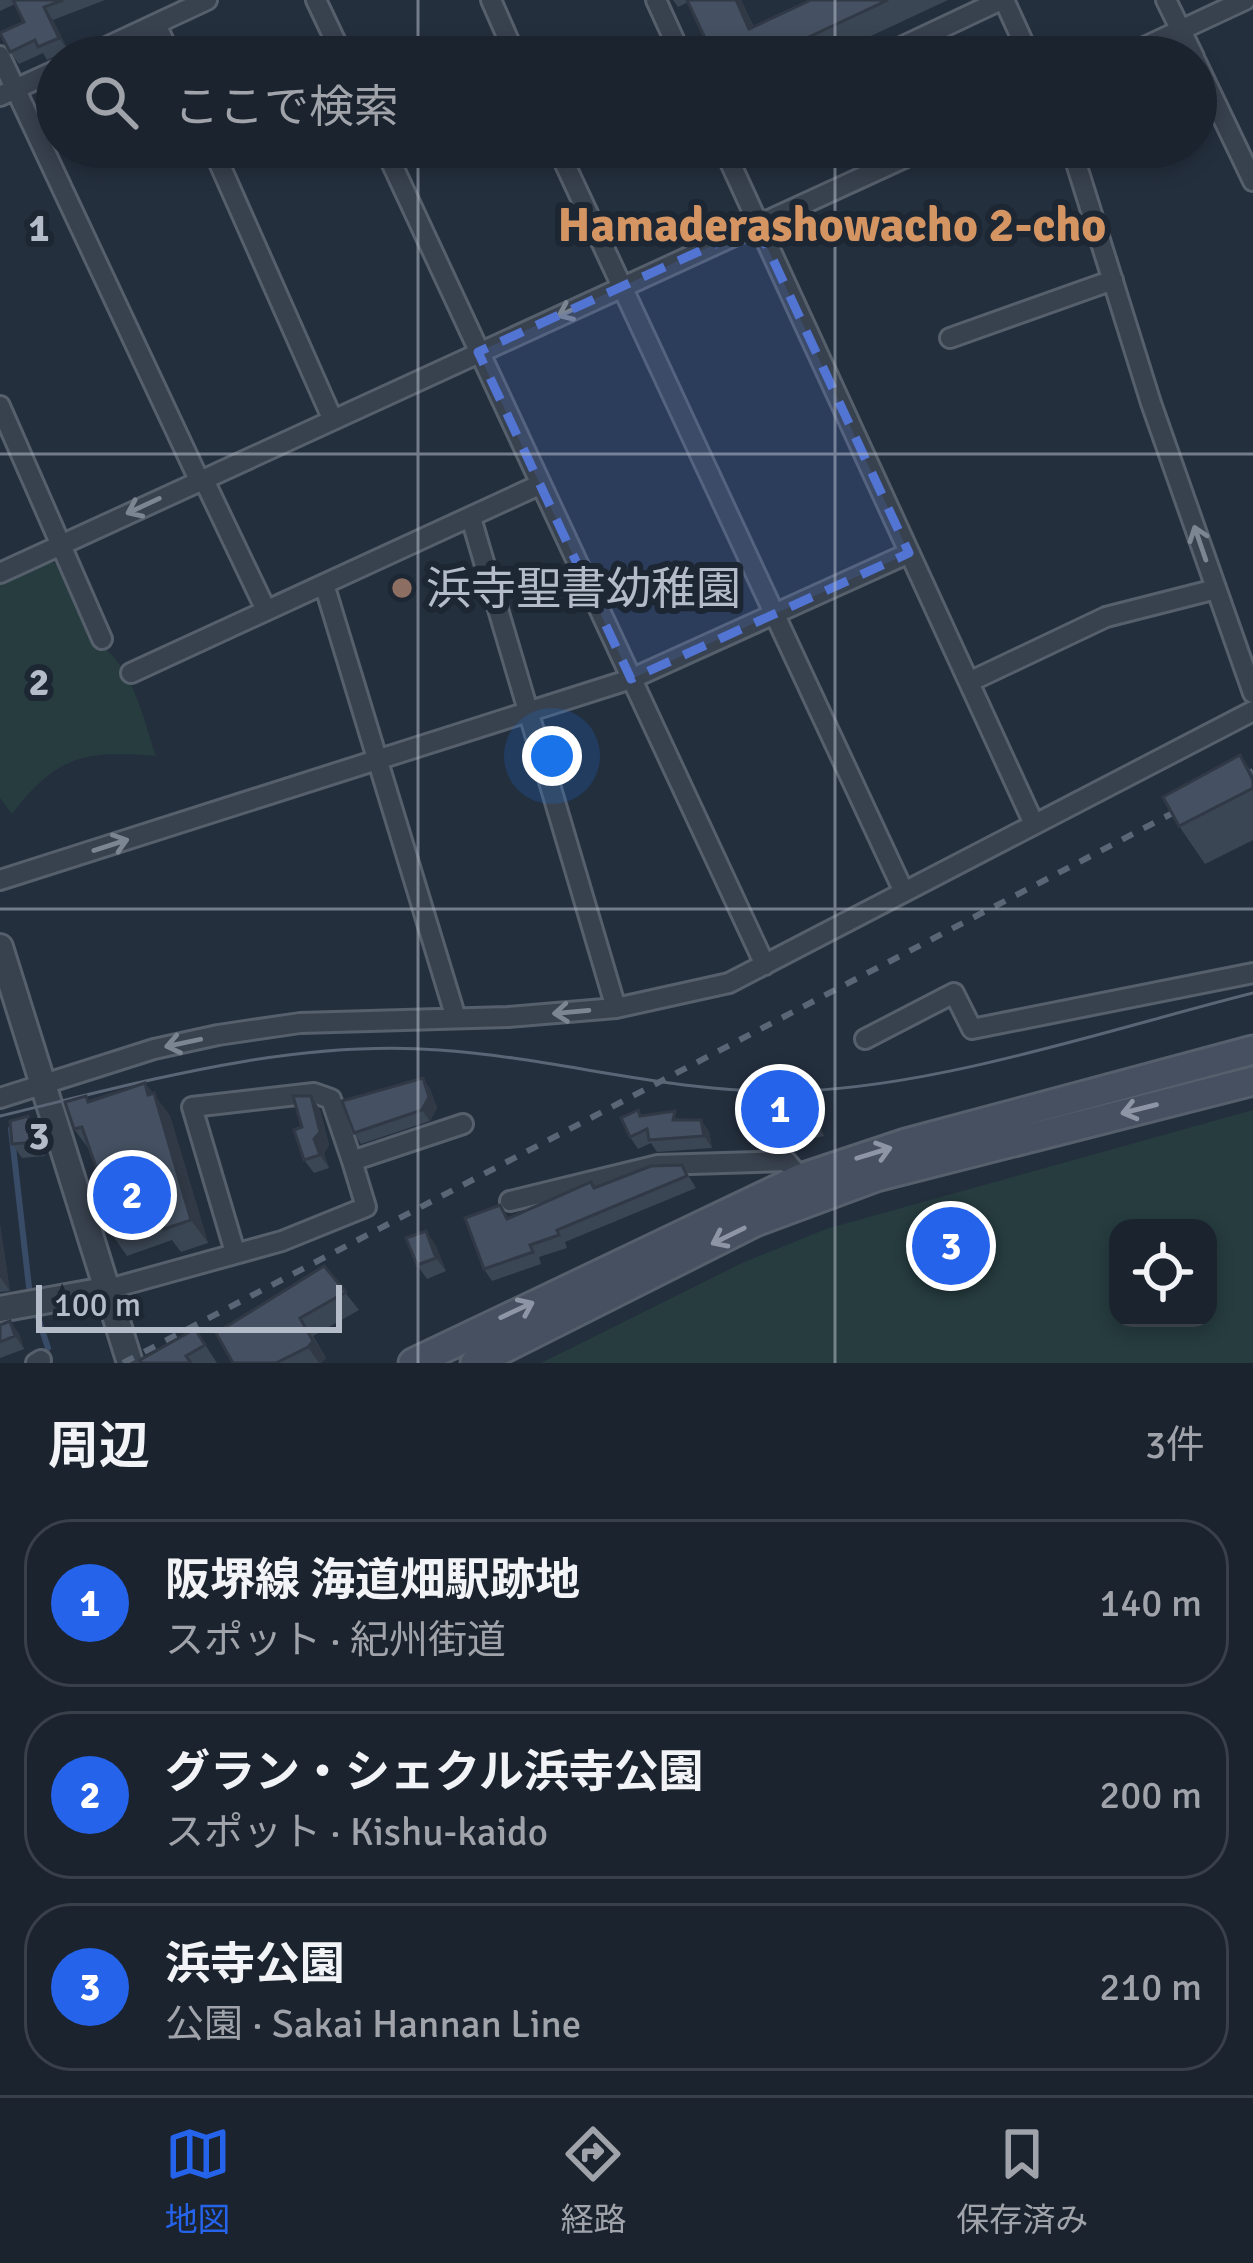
<!DOCTYPE html>
<html lang="ja">
<meta charset="utf-8">
<style>
body{margin:0;font-family:Signika,"Noto Sans JP",sans-serif;background:#282f3a;color:#f1f3f6}
.controls{position:absolute;right:36px;bottom:36px;display:grid;overflow:hidden;border-radius:24px;box-shadow:0 6px 18px #0003}
.controls button{width:108px;height:108px;display:grid;place-items:center;padding:0;border:0;border-bottom:3px solid #39404a;background:#1b232e;color:#f1f3f6;font:60px sans-serif}
.scale{position:absolute;left:36px;bottom:30px;width:306px;box-sizing:border-box;padding-left:12px;border:6px solid #b4bcc9;border-top:0;font-size:33px;line-height:42px;white-space:nowrap;color:#b4bcc9;-webkit-text-stroke:9px #1d2633;paint-order:stroke}
.you{position:absolute;left:552px;top:756px;width:42px;height:42px;margin:-30px;border:9px solid #fff;border-radius:50%;background:#1a73e8;box-shadow:0 0 0 18px #1a73e833}
.badge{display:grid;place-items:center;width:78px;height:78px;border-radius:50%;background:#2563eb;color:#fff;font-size:39px;font-weight:700}
.pin{position:absolute;translate:-50% -50%;border:6px solid #fff;box-shadow:0 3px 12px #0006}
.list{margin:0;padding:0;list-style:none}
h2{display:flex;justify-content:space-between;align-items:center;height:156px;margin:0;padding:0 48px;font-size:51px}
h2 small{font-size:39px;font-weight:400;color:#a0a4aa}
.list li{display:grid;grid-template-columns:78px 1fr auto;gap:36px;align-items:center;box-sizing:border-box;height:168px;margin:0 24px 24px;padding:0 24px;border:3px solid #39404a;border-radius:48px}
.list b{display:block;font-size:45px;white-space:nowrap}
.list p{margin:0;font-size:39px;white-space:nowrap;color:#a0a4aa}
.list em{font-size:39px;font-style:normal;color:#a0a4aa}
.icon{flex:none;width:66px;height:66px;fill:none;stroke:currentColor;stroke-width:2;stroke-linecap:round;stroke-linejoin:round}
.map{position:relative;flex:none;width:1253px;height:1363px;overflow:hidden}
.search{position:absolute;background:#1b232e;box-shadow:0 6px 18px #0003;left:36px;right:36px;top:36px;height:132px;display:flex;align-items:center;gap:30px;box-sizing:border-box;padding:0 42px;border-radius:66px;color:#a0a4aa;font-size:45px}
.sheet{height:732px;background:#1b232e}
nav{display:flex;justify-content:space-around;align-items:center;box-sizing:border-box;height:168px;border-top:3px solid #39404a;background:#1b232e;font-size:33px;color:#a0a4aa}
nav a{display:grid;justify-items:center;gap:6px}
nav .on{color:#2563eb}
.map>svg:first-child{display:block}
.green{fill:#263c3f;fill-rule:evenodd}
.lines{fill:none;stroke-linecap:round;stroke-linejoin:round}
.stream{stroke:#394c67;stroke-width:6}
.minor-casing{stroke:#565f6c;stroke-width:24}
.tertiary-casing{stroke:#565f6c;stroke-width:30}
.secondary-casing{stroke:#565f6c;stroke-width:33}
.minor{stroke:#38414e;stroke-width:18}
.tertiary{stroke:#38414e;stroke-width:24}
.secondary{stroke:#465061;stroke-width:27}
.tram{stroke:#5a6575;stroke-width:3}
.rail{stroke:#5a6575;stroke-width:6;stroke-dasharray:12 12;stroke-linecap:butt}
.wall{fill:#3b4654}
.shaded-wall{fill:#303945}
.building{fill:#455162;stroke:#303945;stroke-width:3}
.oneway{stroke:#7c8592}
.oneway2{stroke:#8e96a5}
.marked{fill:#5274d3;fill-opacity:0.2;stroke:#5274d3;stroke-width:9;stroke-dasharray:24 15;stroke-linejoin:round}
.grid{fill:none;stroke:#b4bcc9;stroke-width:3;stroke-opacity:0.55}
.education-dot{fill:#8d6e63;stroke:#1d2633;stroke-width:4.5}
.labels{text-anchor:middle;stroke-width:12;stroke-linejoin:round;paint-order:stroke}
.poi-label{font-size:45px;fill:#b4bcc9;stroke:#1d2633;text-anchor:start}
.neighbourhood-label{font-size:48px;font-weight:bold;fill:#d59563;stroke:#1d2633}
.grid-label{font-size:39px;text-anchor:middle;font-weight:bold;fill:#b4bcc9;stroke:#1d2633;stroke-width:12;stroke-linejoin:round;paint-order:stroke}
</style>
<div class="map">
<svg width="1253" height="1363" viewBox="0 0 1253 1363">
<rect width="100%" height="100%" fill="#242f3e"/>
<path class="green" d="M48,561l9,3 36,78c38,15 51,79 63,114 -70,-6 -99,-1 -144,58l-12,-16v-215z
M1253,1110v253h-712l201,-100 84,-34zM1118,1228h90v90h-90z"/>
<g class="lines">
<path class="stream" d="M11,1129l18,158
M36,1312l12,36"/>
<g class="minor-casing">
<path id="minor" d="M316,0l27,57
M491,0l25,57
M656,0l26,57
M1004,0l26,57
M1166,0l28,57
M156,24l15,33
M0,56l199,424
M85,57l122,-57
M880,57l121,-57
M1123,57l122,-57
M1196,62l57,119
M0,96l57,-26
M212,147l120,271
M384,147l381,818
M557,147l346,743
M723,147l311,677
M1071,147l80,256 102,290
M950,338l163,-58
M0,406l102,233
M203,478l63,132
M471,518l145,490
M0,573l928,-426
M324,584l132,434
M131,673l408,-188
M969,682l137,-65 110,-28
M0,880l631,-201 278,-126
M865,1039l89,-46 18,36 281,-56
M0,1098l154,-49 64,-14 82,-12 208,-6 108,-9 113,-25 524,-272
M510,1201l148,-36 128,-4 15,17
M235,1252l-43,-145 122,-14 17,6 21,62
M105,1290l177,-49 84,-34 -14,-46 111,-37
M36,1363l5,-3"/>
</g>
<g class="tertiary-casing">
<path id="tertiary" d="M0,947l130,416
M0,1309l105,-19"/>
</g>
<g class="secondary-casing">
<path id="secondary" d="M413,1363l388,-185 105,-35 347,-93
M475,1363l280,-141 121,-45 377,-96"/>
</g>
<use href="#minor" class="minor"/>
<use href="#tertiary" class="tertiary"/>
<use href="#secondary" class="secondary"/>
<path class="tram" d="M0,1116c143,-34 290,-77 439,-66 120,8 241,46 361,41 142,-5 314,-63 453,-98"/>
<path class="rail" d="M123,1363l1130,-592"/>
</g>
<path class="wall" d="M0,0h105l-52,20 15,30 -21,10 -4,-7 -24,11 -9,-12 14,-30 -9,-18 -15,7z
M673,0h68l13,27 57,-27h137l-122,57h-112l-26,-55 -10,5z
M1240,755l13,19v66l-48,24 -26,-38z
M423,1078l7,11 7,19 -7,13 -69,23 -7,-11z
M145,1083l25,33 38,127 -27,9 -9,-12 -45,16 -16,-23 1,-20 -21,-61 -17,-23 16,-27z
M311,1096l9,14 9,35 -5,8 5,15 -15,5 -10,-13 -2,-33z
M809,1107l9,13 6,16 -53,11 -10,-13z
M638,1110l4,6 59,4 8,12 3,16 -55,4 -6,-9 -13,6 -8,-12z
M38,1129l7,27 -23,2 -10,-14z
M682,1165l14,23 -131,54 2,6 -28,9 2,7 -49,17 -8,-12 111,-81z
M0,1225l10,66 -10,1z
M435,1244l11,27 -19,8 -10,-14z
M324,1266l35,44 -46,26 13,22 -5,5h-88z
M10,1321l9,13 5,15 -24,9v-33z
M195,1329l22,34h-76z"/>
<path class="shaded-wall" d="M736,0h5l23,50 -15,-21z
M44,7l9,13 15,30 -9,-12z
M423,1078l7,11 7,19 -7,13 -8,-11z
M145,1083l25,33 38,127 -17,-23z
M311,1096l9,14 9,35 -5,8 5,15 -9,-13 -6,-16z
M809,1107l9,13 6,16 -9,-13z
M28,1116l10,13 7,27 -9,-14z
M701,1120l8,12 3,16 -8,-12z
M0,1225l10,66 -10,-14z
M426,1231l9,13 11,27 -10,-13z
M300,1318l26,40 -5,5h-2l-11,-16z
M10,1321l9,13 5,15 -9,-13z"/>
<path class="building" d="M13,0h50l-19,7 15,31 -21,9 -3,-7 -25,12 -10,-19 24,-11z
M687,0h49l13,29 62,-29h77l-122,57h-52z
M1240,755l13,25v8l-74,38 -16,-29z
M423,1078l6,19 -7,13 -68,23 -12,-32z
M145,1083l3,12 6,-2 37,127 -27,9 -4,-14 -49,18 -6,-18 7,-2 -30,-86 -8,2 -9,-27 21,-6 2,6z
M293,1096h18l9,36 -6,7 6,16 -16,5 -10,-30 8,-3z
M809,1107l6,16 -54,11 2,-18z
M638,1110l2,6 35,-5 -2,9h28l3,16 -55,4 -2,-11 -17,8 -9,-19z
M28,1116l8,26 -24,2 -2,-23z
M682,1165l5,11 -130,54 2,5 -29,10 3,7 -49,17 -19,-51 35,-13 7,14 84,-37 3,6 57,-22z
M426,1231l10,27 -19,7 -11,-27z
M324,1266l22,26 -46,26 13,23 -5,6 -32,16h-43l-17,-30z
M10,1321l5,15 -15,6v-17z
M195,1329l10,16 -19,11 5,7h-50l-1,-3z"/>
<defs><path id="oneway-shaft" d="M-6 0H5M1.5-3L5.5 0L1.5 3" fill="none" stroke-width="1.6" stroke-linecap="round" stroke-linejoin="round" transform="scale(3)"/></defs>
<g class="oneway">
<use href="#oneway-shaft" transform="translate(574 309) rotate(156)"/>
<use href="#oneway-shaft" transform="translate(143 506) rotate(155)"/>
<use href="#oneway-shaft" transform="translate(1200 543) rotate(-109)"/>
<use href="#oneway-shaft" transform="translate(111 845) rotate(-18)"/>
<use href="#oneway-shaft" transform="translate(571 1012) rotate(175)"/>
<use href="#oneway-shaft" transform="translate(183 1043) rotate(168)"/>
</g>
<g class="oneway2">
<use href="#oneway-shaft" transform="translate(1139 1109) rotate(166)"/>
<use href="#oneway-shaft" transform="translate(874 1153) rotate(-17)"/>
<use href="#oneway-shaft" transform="translate(728 1236) rotate(154)"/>
<use href="#oneway-shaft" transform="translate(517 1310) rotate(-25)"/>
</g>
<path class="marked" d="M757,225l152,328 -278,126 -153,-327z"/>
<path class="grid" d="M418,0v57M835,0v57M418,147v1216M835,147v1216M0,454h1253M0,909h1253"/>
<circle class="education-dot" cx="402" cy="588" r="12"/>
<g class="labels">
<g class="poi-label">
<text x="426" y="604">浜寺聖書幼稚園</text>
</g>
<g class="neighbourhood-label">
<text x="832" y="241">Hamaderashowacho 2-cho</text>
</g>
</g>
<g class="grid-label">
<text x="39" y="241">1</text>
<text x="39" y="695">2</text>
<text x="39" y="1149">3</text>
</g>
</svg>
<div class="controls">
<button><svg class="icon" aria-label="locate" viewBox="0 0 24 24"><circle cx="12" cy="12" r="6"/><path d="M12 2v4M12 18v4M2 12h4M18 12h4"/></svg></button>
</div>
<div class="scale">100 m</div>
<div class="you"></div>
<div class="pin badge" style="left:780px;top:1109px">1</div>
<div class="pin badge" style="left:132px;top:1195px">2</div>
<div class="pin badge" style="left:951px;top:1246px">3</div>
<div class="search"><svg class="icon" aria-label="search" viewBox="0 0 24 24"><circle cx="10" cy="10" r="6"/><path d="M15 15l6 6"/></svg>ここで検索</div>
</div>
<section class="sheet">
<h2>周辺<small>3件</small></h2>
<ul class="list">
<li><span class="badge">1</span><div><b>阪堺線 海道畑駅跡地</b><p>スポット · 紀州街道</p></div><em>140 m</em></li>
<li><span class="badge">2</span><div><b>グラン・シェクル浜寺公園</b><p>スポット · Kishu-kaido</p></div><em>200 m</em></li>
<li><span class="badge">3</span><div><b>浜寺公園</b><p>公園 · Sakai Hannan Line</p></div><em>210 m</em></li>
</ul>
</section>
<nav>
<a class="on"><svg class="icon" aria-label="map" viewBox="0 0 24 24"><path d="M3 6l6-2 6 2 6-2v14l-6 2-6-2-6 2zM9 4v14M15 6v14"/></svg>地図</a>
<a><svg class="icon" aria-label="directions" viewBox="0 0 24 24"><path d="M12 3l9 9-9 9-9-9zM9 14v-3h6M13 9l2 2-2 2"/></svg>経路</a>
<a><svg class="icon" aria-label="saved" viewBox="0 0 24 24"><path d="M7 4h10v16l-5-4-5 4z"/></svg>保存済み</a>
</nav>
